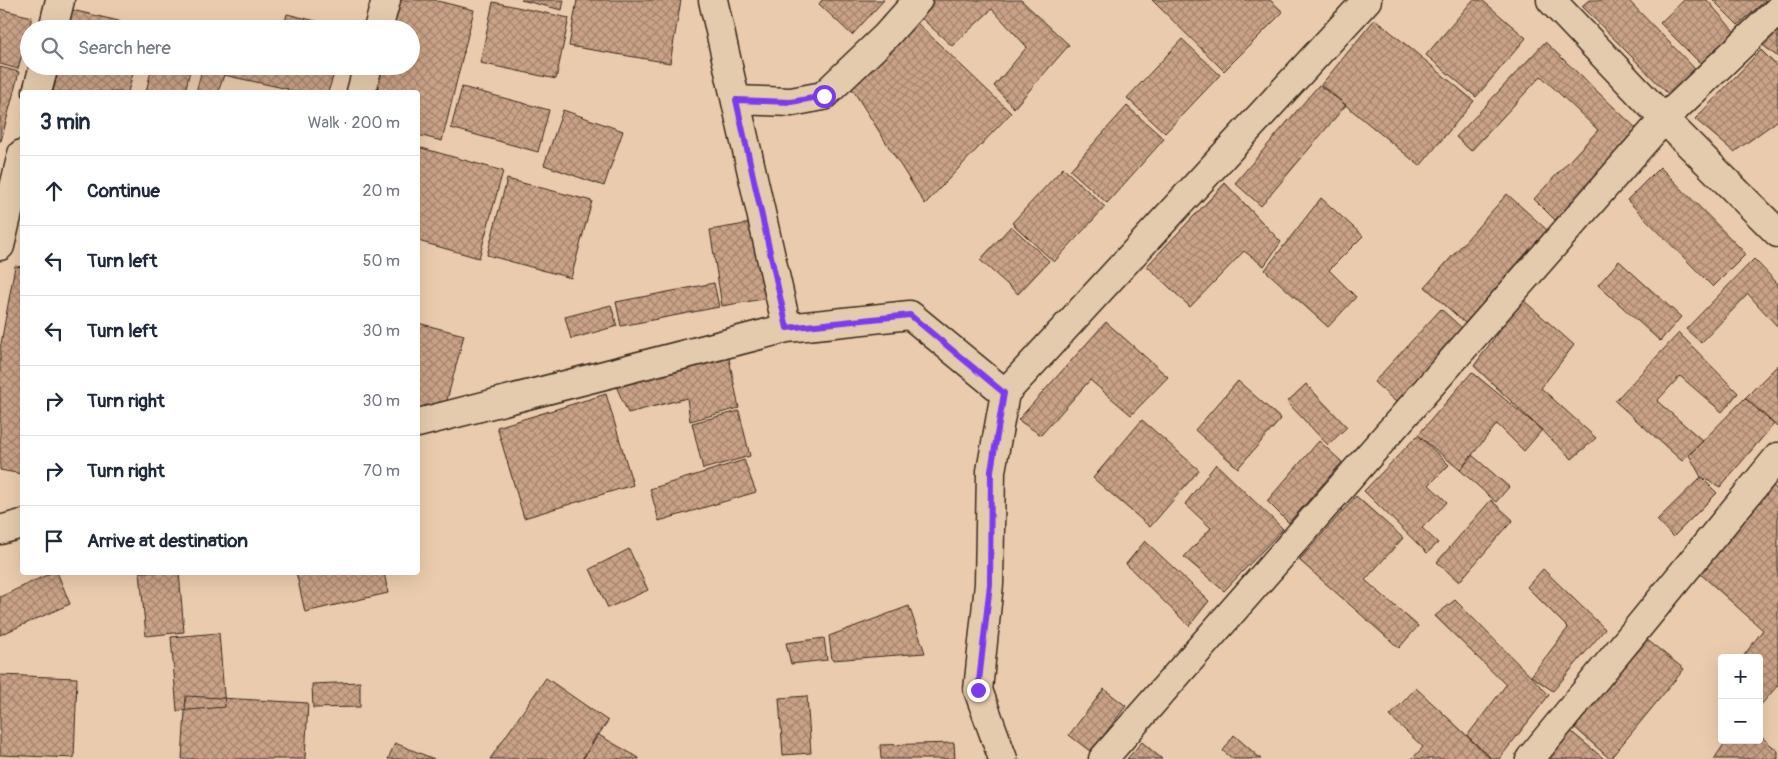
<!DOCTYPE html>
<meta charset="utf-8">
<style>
body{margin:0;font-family:Pangolin,sans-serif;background:#f2f2f3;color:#1f2937}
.controls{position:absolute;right:15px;bottom:15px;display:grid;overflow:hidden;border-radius:5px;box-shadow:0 5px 20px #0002}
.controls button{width:45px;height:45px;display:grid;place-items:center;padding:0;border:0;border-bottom:1px solid #e0e1e3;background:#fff;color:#1f2937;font:25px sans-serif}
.stop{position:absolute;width:15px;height:15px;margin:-11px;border:4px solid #7c3aed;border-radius:50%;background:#fff}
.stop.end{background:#7c3aed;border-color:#fff;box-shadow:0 1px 5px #0008}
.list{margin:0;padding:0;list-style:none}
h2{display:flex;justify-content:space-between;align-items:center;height:65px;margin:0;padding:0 20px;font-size:21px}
h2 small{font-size:16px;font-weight:400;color:#747a83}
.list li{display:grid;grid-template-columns:32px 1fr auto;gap:15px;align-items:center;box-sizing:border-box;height:70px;padding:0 20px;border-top:1px solid #e0e1e3}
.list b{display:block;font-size:19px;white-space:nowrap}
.list em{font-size:16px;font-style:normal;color:#747a83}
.icon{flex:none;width:28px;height:28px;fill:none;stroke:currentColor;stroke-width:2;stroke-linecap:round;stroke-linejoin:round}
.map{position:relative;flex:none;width:1778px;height:759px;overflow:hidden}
.search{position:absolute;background:#fff;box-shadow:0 5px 20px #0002;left:20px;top:20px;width:400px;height:55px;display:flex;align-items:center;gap:12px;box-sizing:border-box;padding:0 18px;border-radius:28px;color:#747a83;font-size:19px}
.panel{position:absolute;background:#fff;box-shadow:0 5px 20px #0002;left:20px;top:90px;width:400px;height:485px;border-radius:5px}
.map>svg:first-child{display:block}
.building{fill:url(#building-cross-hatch);stroke:#3b2a1e}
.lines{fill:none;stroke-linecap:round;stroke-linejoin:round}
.minor-casing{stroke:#3b2a1e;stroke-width:31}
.minor{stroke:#e5cbad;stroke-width:28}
.route{stroke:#7c3aed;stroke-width:6}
</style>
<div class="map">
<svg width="1778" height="759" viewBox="0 0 1778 759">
<defs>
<pattern id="building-cross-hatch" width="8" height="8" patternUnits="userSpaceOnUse" patternTransform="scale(1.25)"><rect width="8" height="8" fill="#caa287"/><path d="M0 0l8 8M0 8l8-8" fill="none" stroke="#a5846e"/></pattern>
</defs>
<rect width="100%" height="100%" fill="#eacbad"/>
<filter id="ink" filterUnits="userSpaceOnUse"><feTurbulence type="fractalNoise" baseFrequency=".02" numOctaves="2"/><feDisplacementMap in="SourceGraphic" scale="10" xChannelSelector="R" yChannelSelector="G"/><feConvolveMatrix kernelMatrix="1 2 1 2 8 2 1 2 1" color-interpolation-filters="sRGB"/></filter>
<g filter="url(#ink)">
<path class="building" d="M390,0h43l41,10 -32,131 -24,-6v-43h-50l6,-26h37v-37h-28z
M521,0h43l-2,10z
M577,0h104l-11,63 -101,-17z
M822,0h62l-32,35 -33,-31z
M931,0h90l48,45 -55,63 -20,-22 33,-39 -35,-38 -40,37 -35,-32z
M1152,0h118l13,12 -59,59z
M1473,0h9l44,38 -50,59 -50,-42z
M1589,0h39l73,75 -28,24 -91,-93z
M1684,0h23l31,36 -33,32 -45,-45z
M1713,0h53l-28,25z
M493,2l76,16 -13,61 -76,-16z
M0,9l32,8 -14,52 -18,-5z
M72,10l72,17 -1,2h-75z
M287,14l58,14v1h-62z
M1375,19l99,82 -54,65 -99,-81z
M917,23l94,90 -86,91 -74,-117z
M1778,25v32l-18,-14z
M1182,39l38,36 -55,58 -38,-35z
M1545,42l94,89 -84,89 -21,-21 64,-69 -57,-54 -70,75 -15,-14z
M1761,50l17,17v52l-1,2 -43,31 -39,-33z
M59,66h76l-7,26h-75z
M152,66h39l-6,26h-39z
M203,66h98l33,8 -6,18h-42l2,-3 -64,-14 -6,17h-22z
M0,67l19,5 -18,69h-1z
M1319,85l27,20 -85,101 -26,-23z
M462,87l87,23 -11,42 -87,-24z
M1127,106l37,33 -57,64 -37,-33z
M563,110l60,21 -19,55 -60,-21z
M418,147l85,24 -24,87 -61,-17z
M1660,167l86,87 -33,33 -86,-87z
M1063,168l42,39 -51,55 -42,-39z
M507,179l85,22 -21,77 -84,-23z
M1225,183l56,59 -17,24 -20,-15 -54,56 -43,-41z
M1507,194l40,36 -82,93 -40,-36z
M1321,198l42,38 -34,34 27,27 -28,30 -63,-57z
M757,222l12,76 -47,8 -12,-76z
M1011,226l38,35 -31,33 -38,-34z
M1754,259l24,25v41l-1,1 -29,-32 -47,49 -15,-14z
M1619,261l62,56 -21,24 -62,-56z
M15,266l7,1v207l-22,-4v-121z
M714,283l5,24 -98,19 -5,-24z
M1522,299l52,46 -33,43 55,50 -24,21 -98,-93z
M611,305l6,21 -46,13 -6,-22z
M1441,309l22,20 -67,73 -22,-20z
M1106,322l62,55 -37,38 -41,-35 -49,55 -23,-15z
M418,323l46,12 -23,88 -23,-7z
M1679,333l59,60 -16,19 -42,-36 -23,25 46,40 -21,20 -67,-60z
M727,349l12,59 -49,13 -3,-23 -59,15 -12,-27z
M1778,365v61l-1,1 -32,-29z
M1472,372l70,58 -18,21 -27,-27 -37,46 -42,-35z
M1238,381l43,38 -43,49 -43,-38z
M1306,384l41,43 -19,18 -41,-43z
M606,394l27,91 -109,33 -27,-91z
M1745,398l29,26 -54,63 -19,-10 -12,-22z
M739,411l11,45 -47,13 -11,-46z
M1142,420l57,50 -49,57 -57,-49z
M1418,435l31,30 -20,20 18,17 -25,26 16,15 -11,10 -63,-62z
M1319,441l23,21 -53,61 -22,-22z
M1472,455l37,32 -13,15 -36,-32z
M744,460l12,32 -97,29 -9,-32z
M1216,464l67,65 -59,62 -40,-34 27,-29 -26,-24z
M1701,477l16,16 -44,44 -16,-17z
M1767,481l11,9v195l-19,22v-49h-17l21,-28 -67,-60z
M1356,496l47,42 -38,42 53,46 -19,22 -100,-88z
M1491,500l22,20 -54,62 -22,-20z
M1145,541l64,60 -20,25 -63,-62z
M629,549l19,41 -40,18 -18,-39z
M1543,569l62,60 -52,62 -22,-15 37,-48 -41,-41z
M53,572h4l13,32 -70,31v-38z
M140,572h39l5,60 -38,4z
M296,572h88l4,21 -83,19z
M1455,600l94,95 -50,64h-8l-24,-23 39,-51 -71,-69z
M909,606l16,47 -93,7 -3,-24z
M219,633l6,74 -48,4 -6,-74z
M1641,635l43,34 -74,90 -38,-34z
M824,638l3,22 -36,4 -5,-21z
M0,675l77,3 -3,80 -74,-3z
M546,678l62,43 -26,38h-92z
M360,682v25l-47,1 -1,-24z
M1416,688l76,71h-80l11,-12 -33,-31z
M1104,689l22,17 -35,46 -22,-17z
M186,696l122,7 -3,56h-123z
M807,696l4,57 -28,2 -4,-57z
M1568,729l36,30h-60z
M597,734l42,24v1h-56z
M1234,735l27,24h-28l-10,-8z
M1759,735l19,16v8h-64l13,-19h32z
M1142,742l20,17h-35z
M395,743l39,16h-46z
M954,743l1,16h-74l-1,-14z"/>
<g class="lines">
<g class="minor-casing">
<path id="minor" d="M713,0l74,328
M1551,0l113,119 114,114
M53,29l7,-29
M378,29l8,-29
M37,92l7,-26
M361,92l7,-26
M736,100l55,2 32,-6 62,-59 33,-37
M0,246l22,-92
M418,423l369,-95 123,-13 95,78
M0,530l22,-6
M1003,759l-25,-69 11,-106 2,-113 14,-78 362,-393
M1103,759l561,-640 114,-109
M1530,759l248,-302"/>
</g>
<use href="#minor" class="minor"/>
</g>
</g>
<g class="lines" filter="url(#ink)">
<path class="route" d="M824,96l-33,6 -55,-2 51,228 123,-13 94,78 -13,78 -1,113 -12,106"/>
</g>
</svg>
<div class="controls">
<button>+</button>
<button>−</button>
</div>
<div class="stop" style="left:824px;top:96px"></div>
<div class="stop end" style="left:978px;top:690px"></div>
<div class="search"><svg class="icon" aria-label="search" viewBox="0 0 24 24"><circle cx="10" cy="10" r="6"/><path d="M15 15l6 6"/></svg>Search here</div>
<section class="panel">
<h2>3 min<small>Walk · 200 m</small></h2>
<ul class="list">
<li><svg class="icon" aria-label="ahead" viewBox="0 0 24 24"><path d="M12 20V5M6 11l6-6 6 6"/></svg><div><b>Continue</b></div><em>20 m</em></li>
<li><svg class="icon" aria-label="left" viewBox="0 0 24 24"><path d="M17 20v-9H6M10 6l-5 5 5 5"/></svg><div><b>Turn left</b></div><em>50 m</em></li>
<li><svg class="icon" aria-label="left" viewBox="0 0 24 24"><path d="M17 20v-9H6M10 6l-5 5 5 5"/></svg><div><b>Turn left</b></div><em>30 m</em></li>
<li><svg class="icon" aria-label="right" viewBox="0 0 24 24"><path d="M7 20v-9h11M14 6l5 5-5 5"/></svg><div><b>Turn right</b></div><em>30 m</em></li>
<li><svg class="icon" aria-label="right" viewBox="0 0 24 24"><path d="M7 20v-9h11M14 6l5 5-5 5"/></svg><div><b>Turn right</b></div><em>70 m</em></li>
<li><svg class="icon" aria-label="arrive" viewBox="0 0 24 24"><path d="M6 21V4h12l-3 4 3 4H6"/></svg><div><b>Arrive at destination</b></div></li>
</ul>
</section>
</div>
